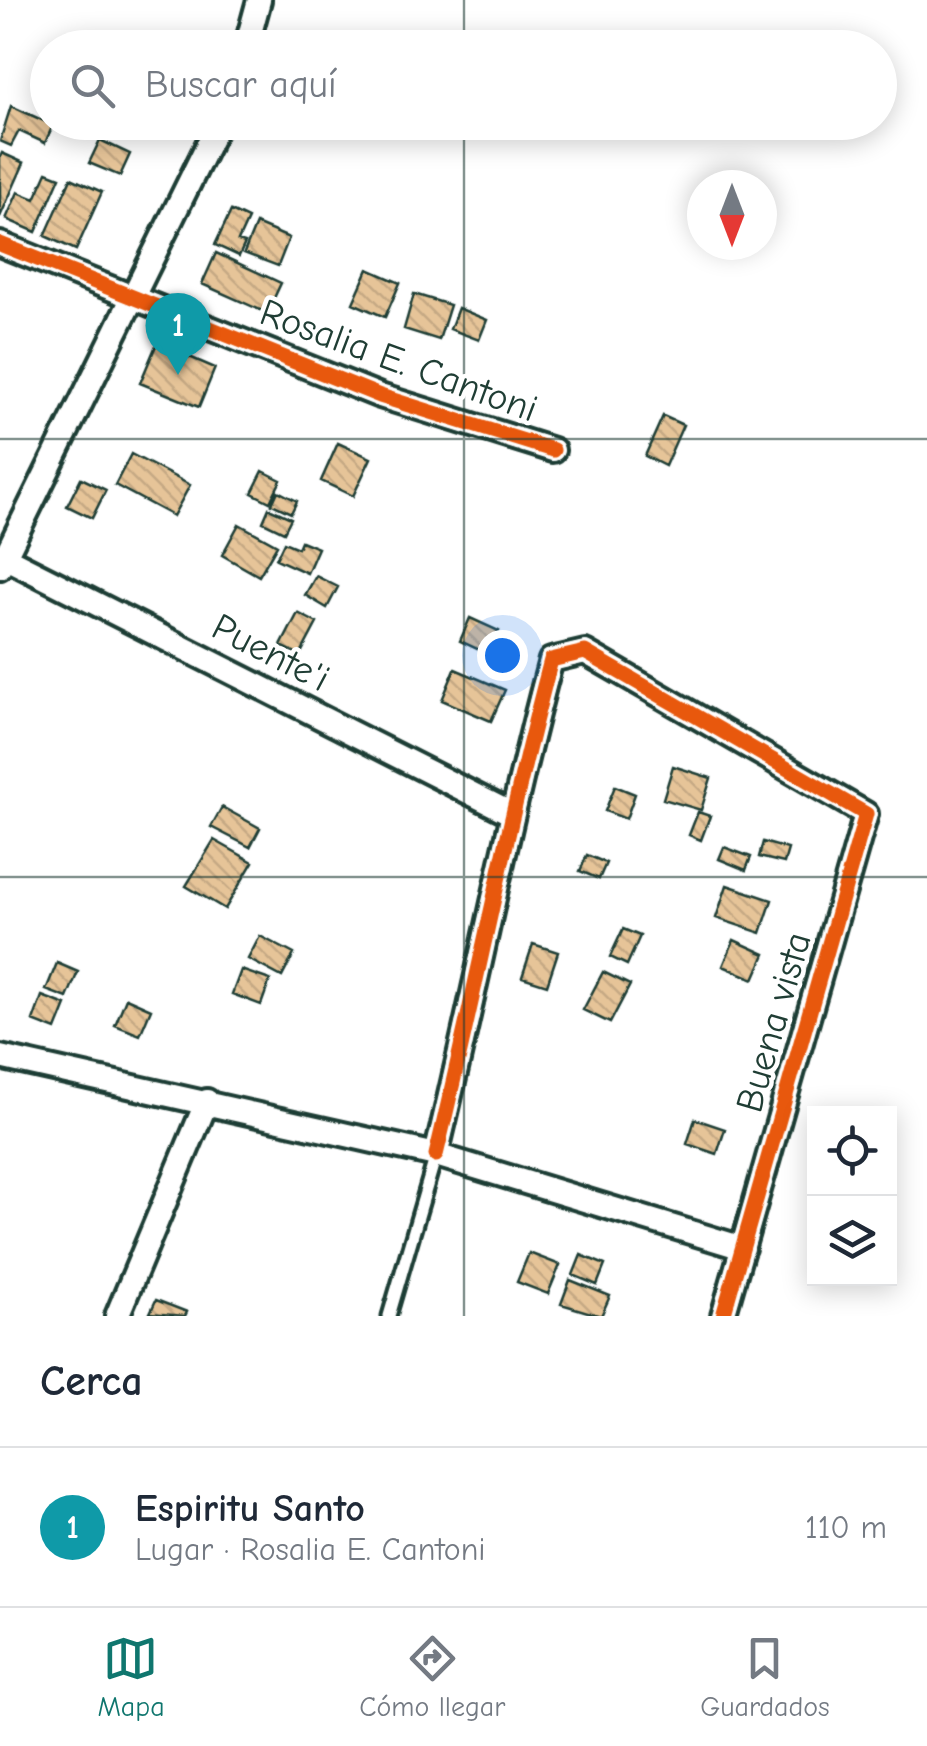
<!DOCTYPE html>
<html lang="es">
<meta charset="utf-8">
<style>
body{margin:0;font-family:"Comic Neue",sans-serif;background:#f6f6f7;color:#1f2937}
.controls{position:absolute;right:30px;bottom:30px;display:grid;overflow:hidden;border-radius:0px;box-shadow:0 5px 25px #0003}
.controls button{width:90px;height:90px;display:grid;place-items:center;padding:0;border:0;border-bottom:2px solid #e0e1e3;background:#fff;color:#1f2937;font:50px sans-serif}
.compass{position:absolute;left:687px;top:170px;width:90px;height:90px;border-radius:50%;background:#fff;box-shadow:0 5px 25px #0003;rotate:180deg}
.you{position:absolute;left:502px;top:655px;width:35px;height:35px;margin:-25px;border:8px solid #fff;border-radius:50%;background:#1a73e8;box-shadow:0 0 0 15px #1a73e833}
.badge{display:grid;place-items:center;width:65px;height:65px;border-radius:50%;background:#0f766e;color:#fff;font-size:32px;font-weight:700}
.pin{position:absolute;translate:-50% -82px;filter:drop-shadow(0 2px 5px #0008)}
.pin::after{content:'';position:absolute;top:52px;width:35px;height:30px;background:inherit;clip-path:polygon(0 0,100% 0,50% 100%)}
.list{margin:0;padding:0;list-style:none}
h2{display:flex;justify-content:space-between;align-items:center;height:130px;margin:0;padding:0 40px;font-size:42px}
h2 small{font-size:32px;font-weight:400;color:#747a83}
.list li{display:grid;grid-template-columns:65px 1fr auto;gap:30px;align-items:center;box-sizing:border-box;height:160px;padding:0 40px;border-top:2px solid #e0e1e3}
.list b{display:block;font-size:38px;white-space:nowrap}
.list p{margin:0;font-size:32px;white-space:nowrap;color:#747a83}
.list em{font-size:32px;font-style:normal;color:#747a83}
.icon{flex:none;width:55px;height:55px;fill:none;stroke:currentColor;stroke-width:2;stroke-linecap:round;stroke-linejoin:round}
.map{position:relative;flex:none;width:927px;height:1316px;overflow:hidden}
.search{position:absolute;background:#fff;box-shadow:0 5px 25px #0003;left:30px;right:30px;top:30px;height:110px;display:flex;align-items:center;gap:25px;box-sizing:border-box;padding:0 35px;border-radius:55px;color:#747a83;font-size:38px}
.sheet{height:290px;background:#fff}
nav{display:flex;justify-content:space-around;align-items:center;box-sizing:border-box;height:140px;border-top:2px solid #e0e1e3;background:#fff;font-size:28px;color:#747a83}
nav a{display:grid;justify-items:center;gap:5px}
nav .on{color:#0f766e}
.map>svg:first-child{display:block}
.building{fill:url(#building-back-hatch);stroke:#1f3d34;stroke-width:2.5}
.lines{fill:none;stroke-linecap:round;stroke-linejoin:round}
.service-casing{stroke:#1f3d34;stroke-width:19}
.minor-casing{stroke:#1f3d34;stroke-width:30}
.service{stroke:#fff;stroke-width:11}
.minor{stroke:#fff;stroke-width:22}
.cycleway-casing{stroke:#fff;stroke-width:21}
.cycleway{stroke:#e8590c;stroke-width:15}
.grid{fill:none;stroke:#1f3d34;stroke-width:2.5;stroke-opacity:0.55}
.labels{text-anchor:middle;stroke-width:9;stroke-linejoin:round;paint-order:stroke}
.street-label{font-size:38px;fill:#1f3d34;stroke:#fff}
</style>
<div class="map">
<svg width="927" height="1316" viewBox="0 0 927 1316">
<defs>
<pattern id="building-back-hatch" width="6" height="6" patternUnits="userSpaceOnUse" patternTransform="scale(2.5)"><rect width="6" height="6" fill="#e6c498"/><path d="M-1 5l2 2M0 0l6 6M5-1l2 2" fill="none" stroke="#c5a984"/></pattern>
</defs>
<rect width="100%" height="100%" fill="#fff"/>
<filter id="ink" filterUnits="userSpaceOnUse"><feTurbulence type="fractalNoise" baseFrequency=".01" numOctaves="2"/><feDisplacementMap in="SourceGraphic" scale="20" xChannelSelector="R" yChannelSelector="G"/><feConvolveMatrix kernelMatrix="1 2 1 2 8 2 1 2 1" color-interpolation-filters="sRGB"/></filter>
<g filter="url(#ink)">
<path class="building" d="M11,106l42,19 -8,18 -26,-12 -8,15 -11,-5z
M100,140l30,14 -10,22 -31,-13z
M2,153l22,10 -24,54v-60z
M47,172l13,5 -24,55 -30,-13 12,-27 17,7z
M71,178l31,14 -26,58 -31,-14z
M231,211l17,8 -10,22 7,2 -6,13 -24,-11z
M256,224l33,14 -11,28 -34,-13z
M216,253l65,30 -14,30 -65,-29z
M368,269l32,14 -15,34 -32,-14z
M414,294l36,11 -11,35 -35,-11z
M458,308l29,12 -8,20 -29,-11z
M157,343l58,25 -16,39 -59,-24z
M663,416l20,9 -18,41 -20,-10z
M338,443l33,15 -18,38 -32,-15z
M131,454l59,31 -17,31 -58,-31z
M263,471l18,9 -11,22 -18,-9z
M81,478l25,12 -14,28 -25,-12z
M278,491l19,10 -6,12 -19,-9z
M269,508l22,10 -7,14 -21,-10z
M239,524l38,21 -18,31 -37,-21z
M301,541l17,7 -11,25 -31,-14 8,-17 14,6z
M316,576l22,11 -11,21 -22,-13z
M298,613l19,10 -17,32 -19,-9z
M470,618l29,13 -11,23 -28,-13z
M455,669l50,21 -14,31 -49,-21z
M673,766l38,12 -10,32 -38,-11z
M615,786l20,8 -9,25 -21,-8z
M222,807l38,21 -10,19 -39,-20z
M698,812l12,4 -9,24 -12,-5z
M214,840l39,22 -28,47 -39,-23z
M763,842l25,7 -4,14 -25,-6z
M724,847l27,10 -5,13 -27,-11z
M587,855l19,8 -7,16 -19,-8z
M727,885l45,15 -11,33 -45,-15z
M623,929l17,7 -13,29 -17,-8z
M260,936l34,18 -12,23 -34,-18z
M734,940l31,14 -11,25 -31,-13z
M533,944l25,8 -11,33 -25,-8z
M57,963l21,9 -11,26 -21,-8z
M241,970l29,10 -9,25 -29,-11z
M603,972l27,13 -20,38 -27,-13z
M42,996l24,9 -10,25 -23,-9z
M126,998l25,11 -11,26 -25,-10z
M695,1119l30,10 -8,25 -30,-10z
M529,1253l31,12 -12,29 -31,-12z
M581,1255l24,10 -8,20 -24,-10z
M570,1280l40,16 -9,20 -40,-12z
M156,1300l31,12 -2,4 -35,-3z"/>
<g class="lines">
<g class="service-casing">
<path id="service" d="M389,1316l47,-161"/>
</g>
<g class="minor-casing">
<path id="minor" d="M246,48l13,-48
M0,244l380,152 173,54
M0,555l510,258
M0,567l219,-445
M0,1057l436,98 307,93
M436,1155c40,-165 71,-331 115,-495l34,-8 281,162 -143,502
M117,1316l90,-215"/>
</g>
<use href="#service" class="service"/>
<use href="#minor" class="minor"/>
<g class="cycleway-casing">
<path id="cycleway" d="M0,244l380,152 173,54
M436,1155c40,-165 71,-331 115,-495l34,-8 281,162 -143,502"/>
</g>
<use href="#cycleway" class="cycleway"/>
</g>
</g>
<path class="grid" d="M464,0v48M464,122v1194M0,439h927M0,877h927"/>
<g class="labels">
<g class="street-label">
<text transform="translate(399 360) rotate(20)" y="13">Rosalia E. Cantoni</text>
<text transform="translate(271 652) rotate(27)" y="13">Puente'i</text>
<text transform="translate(773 1022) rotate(-74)" y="13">Buena vista</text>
</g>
</g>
</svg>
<div class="controls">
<button><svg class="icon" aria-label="locate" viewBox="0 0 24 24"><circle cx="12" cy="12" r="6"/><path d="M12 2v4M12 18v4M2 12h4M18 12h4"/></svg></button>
<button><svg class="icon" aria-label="layers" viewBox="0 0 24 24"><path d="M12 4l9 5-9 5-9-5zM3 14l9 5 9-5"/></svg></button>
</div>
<svg class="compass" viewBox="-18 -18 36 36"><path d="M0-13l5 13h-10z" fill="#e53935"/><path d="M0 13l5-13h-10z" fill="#747a83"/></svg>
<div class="you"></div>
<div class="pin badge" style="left:178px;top:375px;background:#0f9aa8">1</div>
<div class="search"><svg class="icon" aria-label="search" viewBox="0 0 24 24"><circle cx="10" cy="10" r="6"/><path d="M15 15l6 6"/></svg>Buscar aquí</div>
</div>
<section class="sheet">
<h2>Cerca<small></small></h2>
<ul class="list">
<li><span class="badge" style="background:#0f9aa8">1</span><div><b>Espiritu Santo</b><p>Lugar · Rosalia E. Cantoni</p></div><em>110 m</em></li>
</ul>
</section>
<nav>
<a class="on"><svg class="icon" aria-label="map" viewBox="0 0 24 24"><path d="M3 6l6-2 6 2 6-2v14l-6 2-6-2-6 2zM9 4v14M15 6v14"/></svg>Mapa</a>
<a><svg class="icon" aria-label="directions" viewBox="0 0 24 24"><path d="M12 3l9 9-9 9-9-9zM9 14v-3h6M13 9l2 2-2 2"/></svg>Cómo llegar</a>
<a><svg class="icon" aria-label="saved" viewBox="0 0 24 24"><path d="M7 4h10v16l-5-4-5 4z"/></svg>Guardados</a>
</nav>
